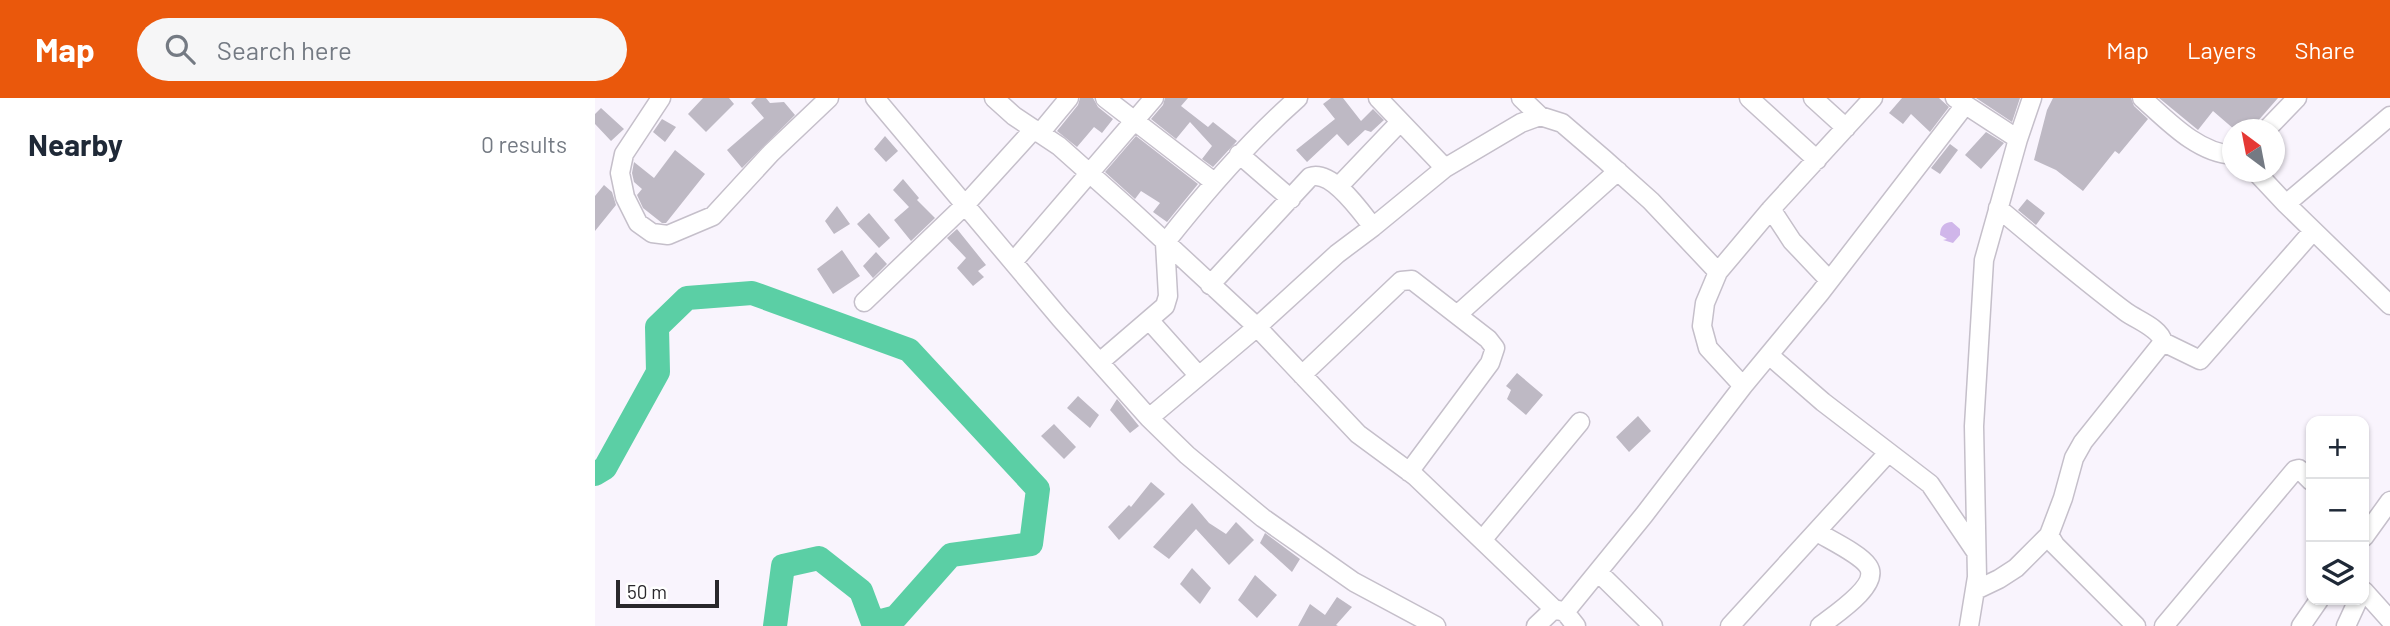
<!DOCTYPE html>
<meta charset="utf-8">
<style>
body{margin:0;font-family:Barlow,sans-serif;background:#f6f6f7;color:#1f2937}
.controls{position:absolute;right:21px;bottom:21px;display:grid;overflow:hidden;border-radius:14px;box-shadow:0 2px 5px #0004}
.controls button{width:63px;height:63px;display:grid;place-items:center;padding:0;border:0;border-bottom:2px solid #e0e1e3;background:#fff;color:#1f2937;font:35px sans-serif}
.compass{position:absolute;left:1627px;top:21px;width:63px;height:63px;border-radius:50%;background:#fff;box-shadow:0 2px 5px #0004;rotate:328deg}
.scale{position:absolute;left:21px;bottom:18px;width:103px;box-sizing:border-box;padding-left:7px;border:4px solid #29272b;border-top:0;font-size:19px;line-height:24px;white-space:nowrap;color:#29272b;-webkit-text-stroke:5px #fff;paint-order:stroke}
.list{margin:0;padding:0;list-style:none}
h2{display:flex;justify-content:space-between;align-items:center;height:91px;margin:0;padding:0 28px;font-size:30px}
h2 small{font-size:23px;font-weight:400;color:#747a83}
.icon{flex:none;width:38px;height:38px;fill:none;stroke:currentColor;stroke-width:2;stroke-linecap:round;stroke-linejoin:round}
.map{position:relative;flex:none;width:1795px;height:528px;overflow:hidden}
header{display:flex;align-items:center;gap:42px;box-sizing:border-box;height:98px;padding:0 35px;background:#ea580c;color:#fff}
header strong{font-size:33px}
nav{display:flex;gap:38px;margin-inline-start:auto;font-size:24px}
.search{width:490px;height:63px;background:#f6f6f7;display:flex;align-items:center;gap:18px;box-sizing:border-box;padding:0 24px;border-radius:38px;color:#747a83;font-size:26px}
main{display:flex}
aside{flex:1;background:#fff}
.map>svg:first-child{display:block}
.green{fill:#d0b6ea}
.lines{fill:none;stroke-linecap:round;stroke-linejoin:round}
.river{stroke:#5bcfa5;stroke-width:24}
.building{fill:#beb9c4}
.minor-casing{stroke:#c5bfca;stroke-width:21}
.minor{stroke:#fff;stroke-width:18}
</style>
<header>
<strong>Map</strong>
<div class="search"><svg class="icon" aria-label="search" viewBox="0 0 24 24"><circle cx="10" cy="10" r="6"/><path d="M15 15l6 6"/></svg>Search here</div>
<nav><a>Map</a><a>Layers</a><a>Share</a></nav>
</header>
<main>
<aside>
<h2>Nearby<small>0 results</small></h2>
<ul class="list">
</ul>
</aside>
<div class="map">
<svg width="1795" height="528" viewBox="0 0 1795 528">
<rect width="100%" height="100%" fill="#f9f4fd"/>
<path class="green" d="M1357,124l8,7v6l-7,8 -10,-3 4,-1 -7,-4c0,-8 4,-13 12,-13z"/>
<g class="lines">
<path class="river" d="M0,376l10,-6 53,-96 -1,-45 30,-29 65,-5 157,57 129,139 -7,55 -80,11 -55,62 -23,6 -12,-32 -42,-33 -36,8 -8,60"/>
</g>
<path class="building" d="M108,0h26l5,6 -28,28 -18,-18z
M161,0h10l4,5 14,-1 11,13 -53,53 -15,-18 37,-32 -13,-15z
M485,0h13l5,9 15,12 -11,14 -8,-6 -17,20 -20,-16 21,-26z
M570,0h23l-7,8 27,21 5,-5 24,19 -24,26 -11,-8 10,-13 -22,-24 -14,17 -25,-20 12,-14z
M736,0h12l18,23 12,-12 11,11 -13,12 -6,-2 -17,16 -11,-12 -30,28 -11,-12 39,-31 -12,-15z
M1307,0h37l10,9 -19,25 -19,-18 -8,10 -14,-11z
M1381,0h44l-8,24z
M1458,0h78l3,8 14,13 -29,35 -4,-3 -32,40 -27,-21 -22,-10 13,-50z
M1564,0h119l-28,32h-15l-22,-19 -15,19z
M6,10l23,21 -13,12 -16,-17v-10z
M67,21l14,8 -11,15 -12,-10z
M1391,34l18,11 -23,26 -16,-14z
M290,38l13,15 -12,11 -12,-13z
M541,38l62,48 -31,38 -14,-10 7,-9 -19,-12 -6,8 -30,-27z
M1355,46l8,6 -18,24 -9,-6z
M80,52l30,24 -39,49h-4l-19,-15 -6,-13 5,-6 -8,-7 -2,-9 2,-11 20,16z
M308,81l16,19 -2,2 18,18 -24,23 -17,-21 15,-13 -16,-17z
M9,87l8,7 4,13 -21,26v-35z
M1432,101l18,14 -9,12 -18,-15z
M242,108l13,18 -16,10 -9,-13z
M274,115l21,25 -11,10 -22,-24z
M362,131l29,36 -8,6 6,6 -11,9 -16,-18 9,-10 -19,-20z
M247,152l18,26 -27,18 -16,-25z
M281,154l11,12 -14,14 -10,-12z
M922,275l26,22 -17,20 -19,-16 4,-9 -5,-4z
M483,298l21,19 -9,13 -23,-20z
M522,301l22,27 -9,7 -20,-23z
M1043,318l13,15 -22,21 -13,-15z
M459,326l22,23 -12,12 -23,-23z
M556,384l14,12 -46,46 -11,-13 21,-22 2,2z
M597,405l17,20 17,11 10,-12 18,18 -25,25 -33,-36 -27,30 -16,-12z
M670,435l35,26 -8,13 -32,-29z
M597,470l19,20 -11,16 -20,-20z
M660,477l22,20 -20,23 -19,-18z
M742,499l15,10 -16,18 2,1h-40l12,-22 15,11z"/>
<g class="lines">
<g class="minor-casing">
<path id="minor" d="M66,0l-37,56 -4,19 5,24 13,26 14,10 16,2 45,-19 58,-63 58,-55
M280,0l185,220 89,100 38,37 76,63 91,64 82,44
M399,0l20,18 45,30 74,66 124,115 101,107 57,42 139,133 11,3 11,14
M510,0l109,84
M783,0l67,70
M926,0l19,18
M1154,0l68,62
M1218,0l33,30
M1360,0l63,41
M1547,0c25,22 55,55 91,57
M1671,32l31,-32
M445,35l29,-35
M644,56l52,45
M1661,74l30,32 104,101
M743,89l62,-65
M1691,106l104,-88
M1403,110c42,35 84,71 128,104 11,8 34,16 37,30l37,18 113,-129
M1176,111l21,32 37,39
M778,129l72,-59 76,-45 19,-7 22,7 42,36 47,42 67,71
M418,164l141,-164
M269,204l101,-97 69,-76
M862,217l161,-144
M554,222l50,56
M1174,257l54,47 107,82 46,68
M506,263l64,-55 3,-10 -3,-53c41,-52 83,-101 133,-145
M707,277l99,-94 11,-1 76,59 7,9 -5,15 -81,109
M1148,288l-35,-38 -6,-22 3,-23 13,-31 53,-63 102,-111
M554,320l108,-91 80,-73 36,-27c-12,-15 -41,-58 -63,-50l-100,108
M1222,434c13,8 43,22 51,34 13,19 -34,49 -48,60
M1454,437l6,10 81,81
M1769,439l26,-36
M888,441l97,-117
M1003,474l55,54
M1381,492l23,-11 17,-11 33,-33 14,-37 11,-40 9,-16 80,-100
M1769,493l26,29
M970,514l79,-97 99,-129 77,-93 145,-188
M941,528l18,-17
M1135,528l158,-173
M1374,528l8,-49 -3,-151 10,-166 34,-121 14,-41
M1569,528l131,-156 4,-1 12,12
M1706,528l18,-26
M1751,528l12,-26"/>
</g>
<use href="#minor" class="minor"/>
</g>
</svg>
<div class="controls">
<button>+</button>
<button>−</button>
<button><svg class="icon" aria-label="layers" viewBox="0 0 24 24"><path d="M12 4l9 5-9 5-9-5zM3 14l9 5 9-5"/></svg></button>
</div>
<svg class="compass" viewBox="-18 -18 36 36"><path d="M0-13l5 13h-10z" fill="#e53935"/><path d="M0 13l5-13h-10z" fill="#747a83"/></svg>
<div class="scale">50 m</div>
</div>
</main>
